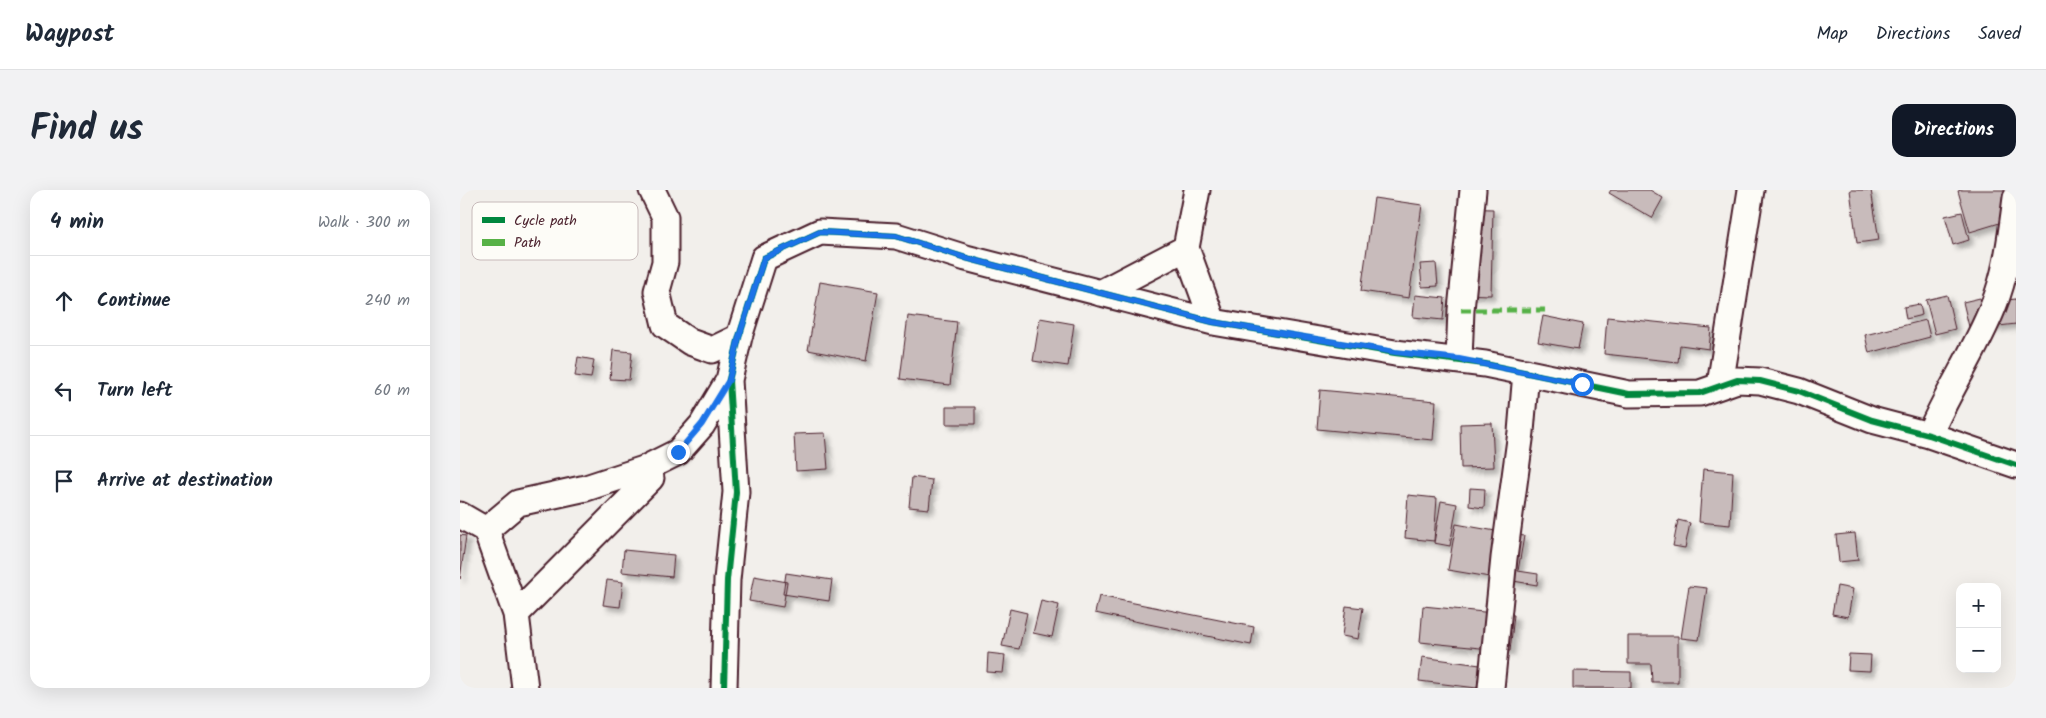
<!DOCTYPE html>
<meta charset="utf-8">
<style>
body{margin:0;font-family:Kalam,sans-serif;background:#f2f2f3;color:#1f2937}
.controls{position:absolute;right:15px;bottom:15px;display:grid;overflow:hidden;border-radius:10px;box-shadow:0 5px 20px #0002}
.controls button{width:45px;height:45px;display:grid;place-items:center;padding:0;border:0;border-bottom:1px solid #e0e1e3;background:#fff;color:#1f2937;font:25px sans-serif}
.stop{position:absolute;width:15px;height:15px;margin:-11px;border:4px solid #1a73e8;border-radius:50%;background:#fff}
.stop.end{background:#1a73e8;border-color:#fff;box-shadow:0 1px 5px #0008}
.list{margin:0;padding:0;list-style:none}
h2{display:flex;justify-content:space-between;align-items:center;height:65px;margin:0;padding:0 20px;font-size:21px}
h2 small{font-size:16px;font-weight:400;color:#747a83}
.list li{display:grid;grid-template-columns:32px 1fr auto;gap:15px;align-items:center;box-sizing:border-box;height:90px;padding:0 20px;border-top:1px solid #e0e1e3}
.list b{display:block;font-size:19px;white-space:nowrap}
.list em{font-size:16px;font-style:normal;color:#747a83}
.icon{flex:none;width:28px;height:28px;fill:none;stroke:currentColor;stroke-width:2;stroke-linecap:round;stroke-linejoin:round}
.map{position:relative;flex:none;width:1556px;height:498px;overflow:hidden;border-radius:15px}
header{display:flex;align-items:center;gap:30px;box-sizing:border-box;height:70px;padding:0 25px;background:#fff;border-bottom:1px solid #e0e1e3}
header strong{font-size:24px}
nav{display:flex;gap:28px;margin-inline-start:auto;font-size:18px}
.intro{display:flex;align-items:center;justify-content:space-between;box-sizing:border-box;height:120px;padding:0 30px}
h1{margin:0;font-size:35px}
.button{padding:12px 22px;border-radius:15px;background:#111827;color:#fff;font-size:18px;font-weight:700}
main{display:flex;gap:30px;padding:0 30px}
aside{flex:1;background:#fff;border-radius:15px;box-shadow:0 5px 20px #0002}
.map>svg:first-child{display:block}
.building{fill:#c8bbbb;stroke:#4a1f2b;filter:url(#shadow)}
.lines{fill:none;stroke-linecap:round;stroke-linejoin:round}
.street-casing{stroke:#4a1f2b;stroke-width:29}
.street{stroke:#fdfcf7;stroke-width:25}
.quiet{stroke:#57b146;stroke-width:5;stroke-dasharray:10 5;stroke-linecap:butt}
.cycleway-casing{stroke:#fdfcf7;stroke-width:9}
.cycleway{stroke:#00873e;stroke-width:6}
.route{stroke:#1a73e8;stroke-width:6}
.key{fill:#fdfcf7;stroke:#c7baba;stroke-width:1}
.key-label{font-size:14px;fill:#4a1f2b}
</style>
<header>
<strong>Waypost</strong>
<nav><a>Map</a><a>Directions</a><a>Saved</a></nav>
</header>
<div class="intro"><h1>Find us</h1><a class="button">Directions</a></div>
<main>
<aside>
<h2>4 min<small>Walk · 300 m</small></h2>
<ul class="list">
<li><svg class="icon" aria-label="ahead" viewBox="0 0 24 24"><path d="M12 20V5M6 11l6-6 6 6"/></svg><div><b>Continue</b></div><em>240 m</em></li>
<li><svg class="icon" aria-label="left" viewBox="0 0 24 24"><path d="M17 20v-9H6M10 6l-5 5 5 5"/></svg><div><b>Turn left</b></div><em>60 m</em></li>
<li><svg class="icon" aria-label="arrive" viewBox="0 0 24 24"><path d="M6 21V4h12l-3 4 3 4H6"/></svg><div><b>Arrive at destination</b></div></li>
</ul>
</aside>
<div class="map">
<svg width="1556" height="498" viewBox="0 0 1556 498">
<defs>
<filter id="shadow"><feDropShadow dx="4.5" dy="4.5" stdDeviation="2.5" flood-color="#0004"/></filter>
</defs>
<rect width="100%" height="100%" fill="#f2efeb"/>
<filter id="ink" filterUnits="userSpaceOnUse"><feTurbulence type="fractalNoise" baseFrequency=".02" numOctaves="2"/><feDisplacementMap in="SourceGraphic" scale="10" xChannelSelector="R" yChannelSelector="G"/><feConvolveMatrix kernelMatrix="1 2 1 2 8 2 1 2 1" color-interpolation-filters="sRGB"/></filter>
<g filter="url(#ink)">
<path class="building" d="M1151,0h39l13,8 -11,20 -43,-25z
M1390,0h21l8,50 -22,3z
M1501,0h55v28l-46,14 -12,-41z
M914,8l48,7 -13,93 -48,-7z
M998,18l35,1 -2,86 -35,-1z
M1502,22l7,28 -16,5 -8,-29z
M976,73l2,23 -16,1 -2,-23z
M360,92l58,10 -12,69 -58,-11z
M955,105l30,3 -2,22 -30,-3z
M1487,105l8,34 -20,5 -9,-34z
M1520,108l9,33 -18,4 -8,-33z
M1556,109v25l-26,3 -3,-25z
M1460,114l2,11 -16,4 -2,-12z
M448,126l49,6 -7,63 -50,-6z
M1083,126l40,8 -5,25 -40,-7z
M1147,127l104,11 -2,21 -29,-4 -2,17 -74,-8z
M580,128l34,6 -6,42 -35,-5z
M1466,130l4,17 -61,16 -4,-18z
M153,160l19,2 -3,28 -19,-1z
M118,167l16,3 -3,18 -16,-2z
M860,200l116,11 -3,39 -116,-11z
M486,217h29v17h-29z
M1032,233l2,44 -33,1 -1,-44z
M365,243l3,36 -32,2 -2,-37z
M1243,279l30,3 -3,53 -31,-3z
M452,287l20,3 -3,29 -20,-2z
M1010,298l15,1 -1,19 -15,-2z
M948,305l29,3 -3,43 -29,-3z
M981,311l16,3 -7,42 -16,-3z
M1218,330l12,3 -5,25 -12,-2z
M996,334l68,12 -6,35 20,3 -1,11 -89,-15z
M1395,343l3,27 -19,2 -3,-27z
M0,345l6,1 -6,43z
M164,360l50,5 -2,22 -50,-5z
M326,383l46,7 -3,21 -46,-7z
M294,386l33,6 -4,25 -34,-6z
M147,390l16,2 -3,25 -17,-2z
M1229,396l18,2 -8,52 -18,-2z
M1377,396l16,3 -5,28 -16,-3z
M639,406l155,31 -3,18 -156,-32z
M581,411l18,4 -7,32 -19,-4z
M886,416l17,2 -5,31 -16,-3z
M963,416l91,9 -4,36 -90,-9z
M550,419l17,4 -8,36 -17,-3z
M1168,446h50v46h-26l-1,-18h-23z
M528,463l17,2 -2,18 -16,-1z
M1389,464l22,1 -1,16 -22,-1z
M962,467l58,8 -3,23 -58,-7z
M1113,481l58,1v16h-58z"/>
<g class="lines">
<g class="street-casing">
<path id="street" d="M192,0l13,27v45l-8,29 8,34 25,17 22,8 27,-13
M737,0l-11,58 27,74
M640,103l86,-45
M999,169l2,-49 12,-120
M1260,195l31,-195
M1469,245c19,-44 46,-83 64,-128 14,-34 18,-72 23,-109
M0,325l26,15 32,-27 68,-15 58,-19 34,-17 24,-27 27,-45
M26,340l30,84 9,74
M56,424l135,-136 -7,-9
M264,498l3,-108 9,-88 -7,-112 10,-43 25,-79 56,-26 76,4 70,22 247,64 182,31 90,11 144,30 71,-1 37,-13 23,1 39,10 73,29 57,15 87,30
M1031,498l13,-130 17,-126 5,-60"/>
</g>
<use href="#street" class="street"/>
<path class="quiet" d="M1001,120h84"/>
<g class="cycleway-casing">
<path id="cycleway" d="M264,498l3,-108 9,-88 -7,-112 10,-43 25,-79 56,-26 76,4 70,22 247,64 182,31 90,11 144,30 71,-1 37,-13 23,1 39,10 73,29 57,15 87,30"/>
</g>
<use href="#cycleway" class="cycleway"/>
</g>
</g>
<g class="lines" filter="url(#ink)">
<path class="route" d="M218,262l24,-28 27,-44 10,-43 25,-79 56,-26 76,4 70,22 247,64 182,30 64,7 123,25"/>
</g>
<rect x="12" y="12" width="166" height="58" rx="8" class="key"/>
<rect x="22" y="27" width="23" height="6" fill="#00873e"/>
<rect x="22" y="49" width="23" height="7" fill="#57b146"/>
<g class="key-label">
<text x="54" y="35">Cycle path</text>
<text x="54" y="57">Path</text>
</g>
</svg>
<div class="controls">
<button>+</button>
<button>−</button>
</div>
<div class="stop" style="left:1122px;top:194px"></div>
<div class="stop end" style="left:218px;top:262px"></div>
</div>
</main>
